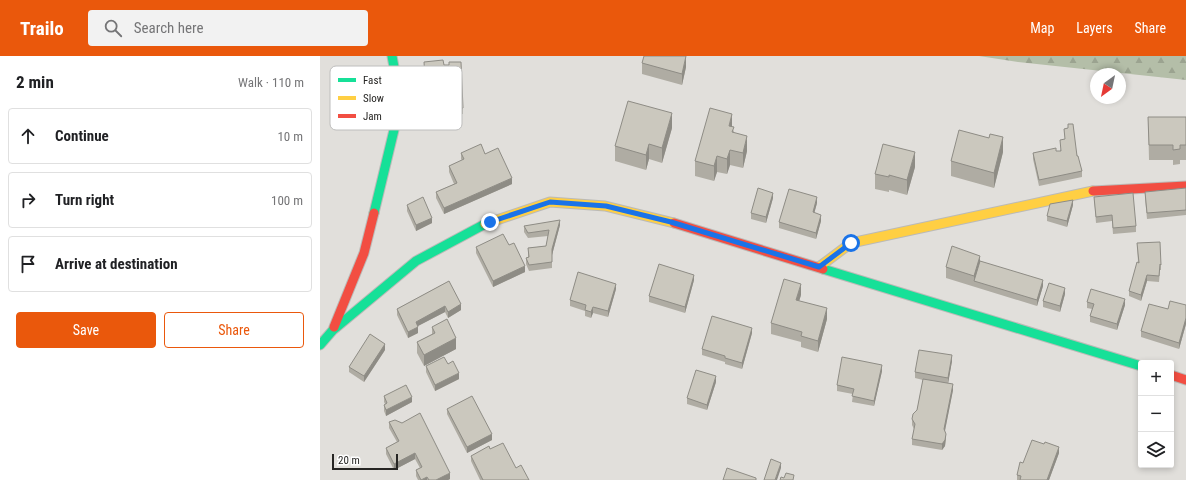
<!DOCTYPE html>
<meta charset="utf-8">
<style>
body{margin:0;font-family:"Roboto Condensed",sans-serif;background:#f2f2f2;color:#202124}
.controls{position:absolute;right:12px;bottom:12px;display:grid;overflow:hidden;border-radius:4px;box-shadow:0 2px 6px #0003}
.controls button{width:36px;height:36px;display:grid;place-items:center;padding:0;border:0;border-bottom:1px solid #e0e0e0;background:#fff;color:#202124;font:20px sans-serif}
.compass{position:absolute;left:770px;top:12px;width:36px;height:36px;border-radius:50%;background:#fff;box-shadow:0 2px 6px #0003;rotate:213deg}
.scale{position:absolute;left:12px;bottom:10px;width:66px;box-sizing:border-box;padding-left:4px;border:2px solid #262523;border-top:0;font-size:11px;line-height:14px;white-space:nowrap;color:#262523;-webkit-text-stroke:3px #fff;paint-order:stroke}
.stop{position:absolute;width:12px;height:12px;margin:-9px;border:3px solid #1a73e8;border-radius:50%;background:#fff}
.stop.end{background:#1a73e8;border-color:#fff;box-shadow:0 1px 4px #0008}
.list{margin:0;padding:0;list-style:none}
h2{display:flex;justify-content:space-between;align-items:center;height:52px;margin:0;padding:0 16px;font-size:17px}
h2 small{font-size:13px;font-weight:400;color:#757577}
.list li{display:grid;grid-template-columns:26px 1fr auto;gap:12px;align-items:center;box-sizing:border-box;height:56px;margin:0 8px 8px;padding:0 8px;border:1px solid #e0e0e0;border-radius:4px}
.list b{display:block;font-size:15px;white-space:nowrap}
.list em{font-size:13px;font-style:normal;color:#757577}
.actions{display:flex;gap:8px;padding:12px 16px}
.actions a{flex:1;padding:9px 0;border:1px solid #ea580c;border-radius:4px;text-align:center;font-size:14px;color:#ea580c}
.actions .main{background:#ea580c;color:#fff}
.icon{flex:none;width:22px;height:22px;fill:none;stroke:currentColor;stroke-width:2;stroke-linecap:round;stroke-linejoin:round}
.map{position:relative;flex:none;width:866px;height:424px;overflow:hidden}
header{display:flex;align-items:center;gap:24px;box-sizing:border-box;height:56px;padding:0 20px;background:#ea580c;color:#fff}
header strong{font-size:19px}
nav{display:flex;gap:22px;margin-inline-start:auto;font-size:14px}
.search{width:280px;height:36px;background:#f2f2f2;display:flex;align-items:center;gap:10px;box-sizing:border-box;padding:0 14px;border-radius:4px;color:#757577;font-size:15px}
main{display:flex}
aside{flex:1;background:#fff}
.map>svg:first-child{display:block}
.forest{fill:url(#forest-firs)}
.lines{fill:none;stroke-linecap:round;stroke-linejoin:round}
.fast-casing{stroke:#bbbab7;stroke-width:11}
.slow-casing{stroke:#bbbab7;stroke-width:11}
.jam-casing{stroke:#bbbab7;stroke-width:11}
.fast{stroke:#16e098;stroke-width:9}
.slow{stroke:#ffcf43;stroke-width:9}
.jam{stroke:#f24e42;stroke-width:9}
.wall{fill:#afaca3}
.shaded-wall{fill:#8e8c85}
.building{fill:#cbc8be;stroke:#8e8c85}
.route{stroke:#1a73e8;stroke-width:5}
.key{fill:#fff;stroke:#bebebd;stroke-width:1}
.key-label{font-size:11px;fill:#262523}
</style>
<header>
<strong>Trailo</strong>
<div class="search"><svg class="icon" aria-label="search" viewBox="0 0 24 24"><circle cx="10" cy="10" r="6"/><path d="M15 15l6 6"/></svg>Search here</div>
<nav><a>Map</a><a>Layers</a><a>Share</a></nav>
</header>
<main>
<aside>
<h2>2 min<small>Walk · 110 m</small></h2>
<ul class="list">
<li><svg class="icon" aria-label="ahead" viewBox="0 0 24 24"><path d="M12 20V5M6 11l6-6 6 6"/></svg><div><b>Continue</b></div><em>10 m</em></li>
<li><svg class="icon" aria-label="right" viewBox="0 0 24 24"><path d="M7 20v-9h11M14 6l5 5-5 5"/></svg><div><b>Turn right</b></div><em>100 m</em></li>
<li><svg class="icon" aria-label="arrive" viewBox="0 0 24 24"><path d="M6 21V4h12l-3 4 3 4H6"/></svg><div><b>Arrive at destination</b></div></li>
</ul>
<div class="actions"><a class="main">Save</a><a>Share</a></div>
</aside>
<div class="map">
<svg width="866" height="424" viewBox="0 0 866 424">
<defs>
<pattern id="forest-firs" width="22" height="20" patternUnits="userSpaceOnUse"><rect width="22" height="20" fill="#b4bea8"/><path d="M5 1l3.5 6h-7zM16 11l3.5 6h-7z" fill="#9ba390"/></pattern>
</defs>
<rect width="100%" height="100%" fill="#e1dfdb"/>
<path class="forest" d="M659,0h207v24l-168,-18z"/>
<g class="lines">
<g class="fast-casing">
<path id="fast" d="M54,157l20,-83 2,-52 -4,-22
M503,213l318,97
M0,289l13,-15 83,-69 69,-37"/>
</g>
<g class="slow-casing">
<path id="slow" d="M165,168l65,-22 55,4 69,17
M499,211l32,-24 242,-52"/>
</g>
<g class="jam-casing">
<path id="jam" d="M773,135l93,-5
M354,167l149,46
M14,271l30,-74 10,-40
M851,319l15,5"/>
</g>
<use href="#fast" class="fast"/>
<use href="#slow" class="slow"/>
<use href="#jam" class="jam"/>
</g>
<path class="wall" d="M322,7l44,4 -4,18 -40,-11z
M124,9l19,43v6l-31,2 -1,-17h-5l-2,-32z
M828,61h38v43h-6v4l-7,1v-5h-24z
M748,68l14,47v6l-43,9 -6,-27v-6l27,-2 5,-12 -1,-10 4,-1z
M412,71l2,5 13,19 -4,17 -13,-3 -3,9 -10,-2 -3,9 -19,-5v-15z
M352,72l-10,35 -13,-4 -3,11 -31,-9v-15z
M669,82l14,14 -9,36 -43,-12v-15z
M141,97l24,1 27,30 -68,30 -8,-16v-6l18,-8 -5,-12v-6l13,-6 -1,-1z
M595,111l-8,28 -18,-5v2l-14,-3v-15z
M866,132v27l-39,4 -2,-21v-6z
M774,141l42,29v6l-23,2 -1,-13 -16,2z
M453,142l-7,25 -15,-4v-6z
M497,147l-3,10 7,8 -5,18 -37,-11v-6z
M87,149l25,18 -16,8 -9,-20z
M753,149l-6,22 -20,-6v-5z
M240,169l-8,30v13l-23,3 -3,-7v-6l2,-1v-9l18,-2 2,-10 -20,2 -4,-6v-6z
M817,187l24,22v5h-1l-1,12 -12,-1 -6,20 -12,-5v-5l9,-29z
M189,189l16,27 -32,15 -17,-34v-6z
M660,205l63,25 -6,20 -91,-28v-11z
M374,224l-9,33 -36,-11v-6z
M129,225l12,29 -13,8 -3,-6 -27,14v7l-10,5 -11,-23v-6z
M296,233l-8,28 -15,-4 -2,5 -6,-2v-5l-15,-5v-6z
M745,238l-5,18 -17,-5v-6z
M481,239l-2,6 28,18 -9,33 -17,-5v-5l-30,-8v-11z
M767,246l38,3 -8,25 -27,-8v-6l2,-7 -5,-1z
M866,249v19l-7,25 -38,-12v-6l27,-22z
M112,271l24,22 -32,17 -7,-13v-11l15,-8z
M432,277l-10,36 -17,-5v-2l-23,-7v-6z
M65,294l-21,32 -15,-10v-5z
M632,305l-4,22 5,7 -8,41 1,9 -1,6 -3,4 -30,-5v-6l2,-10 -2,-4v-6l5,-9 6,-30 -8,-2v-6z
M128,308l11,15 -24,12 -9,-19v-6z
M562,315l-8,35 -22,-4 1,-8 -16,-3v-6z
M396,326l-9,28 -20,-6v-6z
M64,340l28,6 -26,14 -2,-5v-6l1,-1 -1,-2z
M127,353l45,31 -25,13 -20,-39z
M69,366l61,57 -2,1h-30l-2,-4v-6l4,-2 -5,-9 -21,11 -8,-16v-6l11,-6 -8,-14z
M170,393l26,19 13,12h-49l-9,-19v-5z
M739,397l-10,27h-32v-5l6,-12z"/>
<path class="shaded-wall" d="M366,0v11l-4,18v-11z
M352,57v15l-10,35v-15z
M412,58v15l-3,-3z
M427,80v15l-4,17v-15z
M683,81v15l-9,36v-15z
M329,88v15l-3,11v-15z
M410,94v15l-3,9v-15z
M595,96v15l-8,28v-15z
M397,100v16l-3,9v-15z
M192,122v6l-68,30v-6z
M453,137v5l-7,25v-6z
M497,141v6l-4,15v-6z
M753,144v5l-6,22v-6z
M501,159v6l-5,18v-6z
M112,162v5l-16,8v-6z
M240,164v5l-8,30v-6z
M660,200v11l-6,14v6v-11z
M205,210v6l-32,15v-6z
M374,219v5l-9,33v-6z
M827,219v6l-6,20v-6z
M723,224v6l-6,20v-6z
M296,228v5l-8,28v-6z
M481,228v11l-5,16v-11z
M745,232v6l-5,18v-6z
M805,243v6l-8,25v-6z
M141,248v6l-13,8v-6z
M125,250v6l-29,15v-5z
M273,251v6l-2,5v-6z
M507,252v11l-9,33v-11z
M866,262v6l-7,25v-6z
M98,271v6l-10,5v-6z
M432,272v5l-10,36v-6z
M136,282v11l-32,17v-11z
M65,288v6l-21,32v-6z
M632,299v6l-4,23v-6z
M562,309v6l-8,35v-5z
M139,317v6l-24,12v-6z
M396,320v6l-9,28v-5z
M633,328v6l-9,45v-6z
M92,341v5l-26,14v-6z
M172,378v6l-25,13v-6z
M626,378l-1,12 -3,4v-6z
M739,391v6l-10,27h-2z
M95,397v6l-21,11v-6z
M461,407v5l-4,12h-2z
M130,417v6l-2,1h-12z
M107,421v3h-5z"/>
<path class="building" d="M324,0h42l-4,18 -40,-11z
M123,4l1,5h5v-3h12l2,46 -31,2 -1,-17 -5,1 -2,-32z
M308,45l44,12 -10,35 -13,-4 -3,11 -31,-9z
M390,52l22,6 -3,12 5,1 -2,5 15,4 -4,17 -13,-3 -3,9 -10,-3 -3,10 -19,-5z
M828,61h38v28h-6v4l-7,1v-5h-24z
M748,68h5l4,32h1l4,15 -43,9 -6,-27 23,-5v3h5l-1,-11 5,-1 -1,-10 4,-1z
M639,74l30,8 1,-4 13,3 -9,36 -43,-12z
M161,88l4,10 13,-6 14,30 -68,30 -8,-16 21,-9 -8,-17 15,-7 -3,-6z
M563,88l32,8 -8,28 -18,-5v2l-14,-3z
M438,132l15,5 -7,24 -15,-4z
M866,132v22l-39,3 -2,-21z
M469,133l28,8 -4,15 8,3 -5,18 -37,-11z
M813,137l3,33 -23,2 -1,-13 -16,2 -2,-20z
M103,141l9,21 -16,7 -9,-20z
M753,144l-6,21 -20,-5 3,-12z
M240,164l-8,29v13l-23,3 -3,-7 3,-1 -1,-9 18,-2 3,-16 -21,3 -4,-7z
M183,178l6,11 5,-2 11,23 -32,15 -17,-34z
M840,186l1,23 -1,-1 -1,12 -12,-1 -6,20 -12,-4 8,-29 2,1 -2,-20z
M632,190l28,10 -6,20 -28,-9z
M660,205l63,19 -6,20 -63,-19z
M339,208l35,11 -9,32 -36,-11z
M258,216l38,12 -8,27 -15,-4 -2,5 -6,-2 1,-5 -16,-5z
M464,223l17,5 -5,16 31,8 -9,33 -17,-5 1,-4 -31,-9z
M129,225l12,23 -13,8 -3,-6 -29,16 2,5 -10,5 -11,-23z
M729,227l16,5 -5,18 -17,-5z
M771,233l34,10 -8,25 -27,-8 4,-12 -7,-2z
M850,245l16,4v13l-7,25 -38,-12 8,-27 19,5z
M392,260l40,12 -10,35 -17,-5v-2l-23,-7z
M127,263l9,19 -32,17 -7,-13 18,-9 -3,-6z
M50,278l15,10 -21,32 -15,-9z
M599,294l33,5 -4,23 -33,-6z
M124,301l4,7 5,-3 6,12 -24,12 -9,-19z
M522,301l40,8 -8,36 -22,-5 2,-7 -17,-4z
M376,314l20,6 -9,29 -20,-7z
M603,323l30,5 -9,45 2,5 -1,6 -3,4 -30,-5 3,-15 -3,-5 1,-5 4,-4z
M86,329l6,12 -26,13 -2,-5 3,-2 -3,-7z
M152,340l20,38 -25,13 -20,-38z
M100,357l30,60 -14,7h-7l-2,-3 -6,3 -5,-10 6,-3 -7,-14 -21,11 -8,-16 13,-7 -10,-19 6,-2 7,3z
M712,384l12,4 1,-2 14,5 -12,33h-27l1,-4 -4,-1 3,-13 3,1z
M183,387l13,25 5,-3 8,15h-46l-12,-24 18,-10 1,3z
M451,403l10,4 -6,17h-11z
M407,412l29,10v2h-33z
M466,417l8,2 -1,5h-13l1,-3 3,1z"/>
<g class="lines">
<path class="route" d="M170,166l60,-20 56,4 65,16 148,45 32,-24"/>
</g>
<rect x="10" y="10" width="132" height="64" rx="6" class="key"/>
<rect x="18" y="22" width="18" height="4" fill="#16e098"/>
<rect x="18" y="40" width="18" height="4" fill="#ffcf43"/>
<rect x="18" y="58" width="18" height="4" fill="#f24e42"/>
<g class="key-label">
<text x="43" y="28">Fast</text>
<text x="43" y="46">Slow</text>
<text x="43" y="64">Jam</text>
</g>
</svg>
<div class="controls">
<button>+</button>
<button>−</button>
<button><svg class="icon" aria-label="layers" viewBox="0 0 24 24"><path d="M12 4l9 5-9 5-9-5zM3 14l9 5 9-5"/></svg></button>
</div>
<svg class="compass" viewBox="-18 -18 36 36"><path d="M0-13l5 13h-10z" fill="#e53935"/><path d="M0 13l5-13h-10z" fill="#757577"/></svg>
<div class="scale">20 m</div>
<div class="stop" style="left:531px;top:187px"></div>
<div class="stop end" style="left:170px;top:166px"></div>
</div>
</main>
